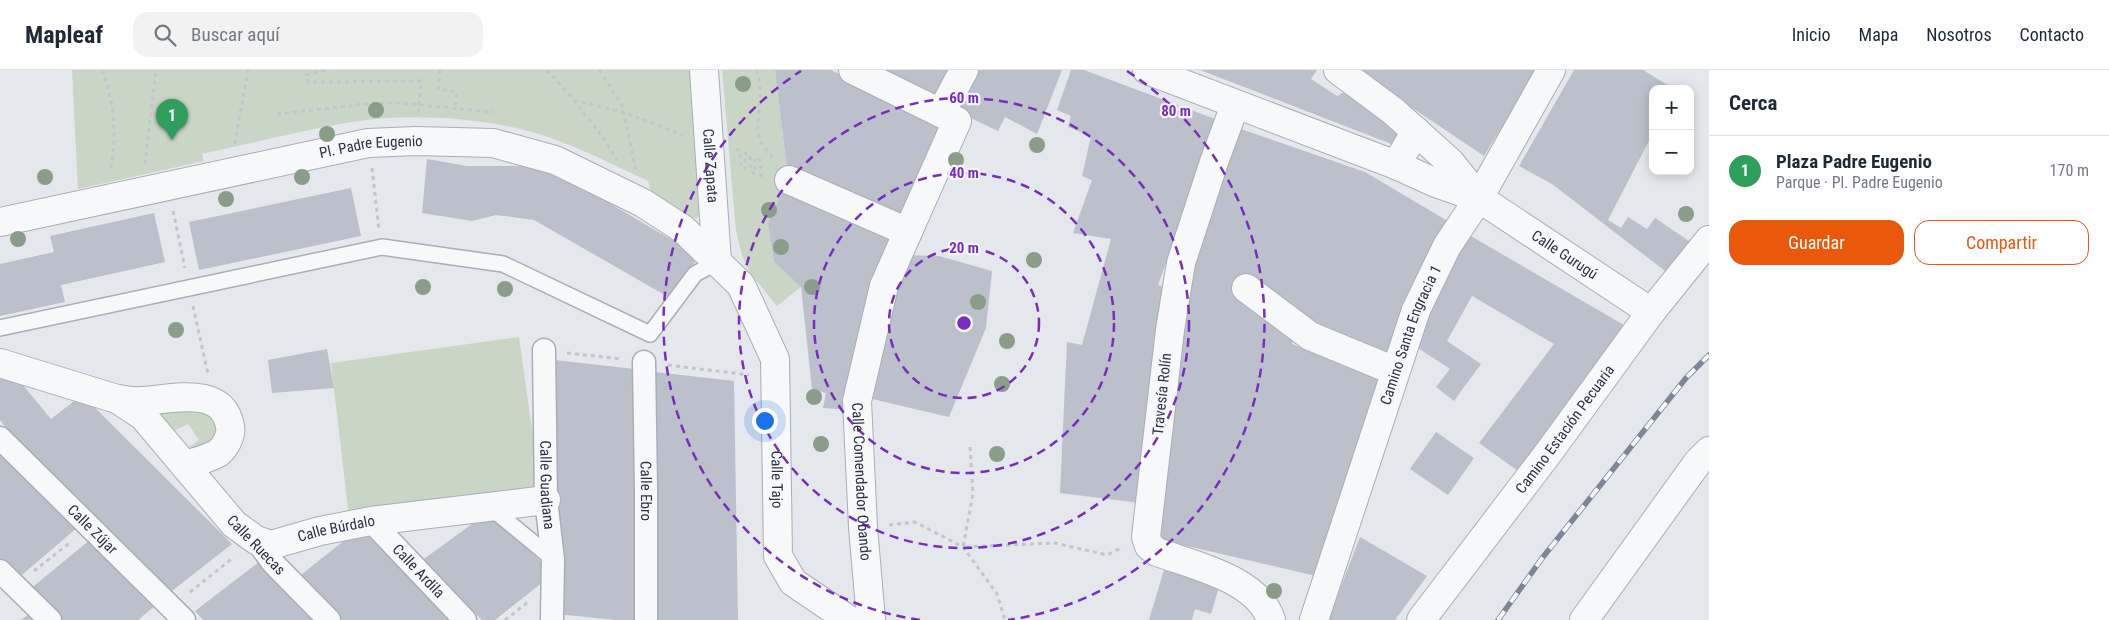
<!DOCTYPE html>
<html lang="es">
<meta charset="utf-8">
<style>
body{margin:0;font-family:"Roboto Condensed",sans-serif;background:#f2f2f3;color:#1f2937}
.controls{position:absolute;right:15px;top:15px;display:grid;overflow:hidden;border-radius:10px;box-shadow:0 2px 12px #0003}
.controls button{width:45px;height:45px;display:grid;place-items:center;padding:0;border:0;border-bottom:1px solid #e0e1e3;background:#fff;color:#1f2937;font:25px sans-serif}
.you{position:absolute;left:764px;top:350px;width:18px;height:18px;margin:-12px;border:4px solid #fff;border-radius:50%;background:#1a73e8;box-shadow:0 0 0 8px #1a73e833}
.badge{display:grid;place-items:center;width:32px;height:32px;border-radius:50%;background:#ea580c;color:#fff;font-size:16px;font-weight:700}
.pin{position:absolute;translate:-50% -41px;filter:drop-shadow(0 1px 2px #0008)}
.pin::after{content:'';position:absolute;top:26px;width:18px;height:15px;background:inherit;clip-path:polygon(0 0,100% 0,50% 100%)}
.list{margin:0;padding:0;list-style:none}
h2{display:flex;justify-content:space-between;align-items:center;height:65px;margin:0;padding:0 20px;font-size:21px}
h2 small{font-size:16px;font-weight:400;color:#747a83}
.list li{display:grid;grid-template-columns:32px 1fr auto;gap:15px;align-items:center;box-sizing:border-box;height:70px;padding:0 20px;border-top:1px solid #e0e1e3}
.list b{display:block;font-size:19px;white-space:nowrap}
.list p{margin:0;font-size:16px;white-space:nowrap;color:#747a83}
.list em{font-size:16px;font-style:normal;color:#747a83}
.actions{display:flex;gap:10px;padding:15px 20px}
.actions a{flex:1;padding:11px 0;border:1px solid #ea580c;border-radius:15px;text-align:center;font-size:18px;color:#ea580c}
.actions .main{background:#ea580c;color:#fff}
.icon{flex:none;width:28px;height:28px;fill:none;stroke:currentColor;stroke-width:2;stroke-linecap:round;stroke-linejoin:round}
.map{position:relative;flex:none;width:1709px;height:550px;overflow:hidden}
header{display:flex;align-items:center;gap:30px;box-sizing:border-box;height:70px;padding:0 25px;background:#fff;border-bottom:1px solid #e0e1e3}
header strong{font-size:24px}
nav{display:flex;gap:28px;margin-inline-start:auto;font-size:18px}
.search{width:350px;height:45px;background:#f2f2f3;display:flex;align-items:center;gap:12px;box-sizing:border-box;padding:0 18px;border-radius:15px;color:#747a83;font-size:19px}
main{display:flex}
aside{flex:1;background:#fff}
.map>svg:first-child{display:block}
.green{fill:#c9d6c5}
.building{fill:#bbc0ca}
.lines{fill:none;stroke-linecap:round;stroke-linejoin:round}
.service-casing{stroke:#a9aeb7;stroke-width:18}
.pedestrian-casing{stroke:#a9aeb7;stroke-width:25}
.minor-casing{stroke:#a9aeb7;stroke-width:30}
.path{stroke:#c2c5cb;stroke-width:3;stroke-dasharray:4 4;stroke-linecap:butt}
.service{stroke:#f7f8fa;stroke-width:15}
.pedestrian{stroke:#f7f8fa;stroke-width:22}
.minor{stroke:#f7f8fa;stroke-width:28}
.rail-casing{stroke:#7d8696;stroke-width:5.5}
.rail{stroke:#f4f6f9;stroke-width:4;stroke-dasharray:11;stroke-linecap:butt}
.tree{fill:#899d89}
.ring{fill:none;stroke:#7b2cbf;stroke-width:2.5;stroke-dasharray:9 6}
.labels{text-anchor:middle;stroke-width:4.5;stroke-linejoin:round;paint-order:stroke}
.street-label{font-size:15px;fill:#2b3445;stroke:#f4f6f9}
.centre{fill:#7b2cbf;stroke:#f4f6f9;stroke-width:2.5}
.ring-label{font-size:15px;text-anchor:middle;font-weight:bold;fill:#7b2cbf;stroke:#f4f6f9;stroke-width:4.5;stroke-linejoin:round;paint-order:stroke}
</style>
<header>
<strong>Mapleaf</strong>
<div class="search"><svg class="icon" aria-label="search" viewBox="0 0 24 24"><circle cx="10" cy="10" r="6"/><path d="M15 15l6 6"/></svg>Buscar aquí</div>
<nav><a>Inicio</a><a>Mapa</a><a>Nosotros</a><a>Contacto</a></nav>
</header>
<main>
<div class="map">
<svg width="1709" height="550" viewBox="0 0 1709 550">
<rect width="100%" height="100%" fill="#e4e7ec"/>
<path class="green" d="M72,0h620l12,141 -7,7h-8l-38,-27 -3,-10c-38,-18 -75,-37 -116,-49 -54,-15 -126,-19 -181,-10 -50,9 -100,21 -149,32l2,7 -126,28z
M722,0h53l12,99 3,6 -22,48 6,39 27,25 -24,19 -27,-33 -8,-18 -6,-24z
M519,267l21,150 -191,30 -18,-154z
M199,337l25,22 -19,22 -17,-3 11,-8 -11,-16 -15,7 -20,-19z"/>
<path class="building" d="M775,0h56l118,59 -43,95 -119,-55z
M875,0h82l-17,33z
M979,0h83l-25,64 -32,-17 -7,14 -44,-21z
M1071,0h13l134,50 -60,165 11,3 -13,40 8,2 -24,173 -80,-10 7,-151 15,3 29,-106 -38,-6 19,-53 -10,-4 9,-40 -23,-9 3,-11 -14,-6z
M1200,0h117l-6,9 26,17 11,-6 54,39 -8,16z
M1356,0h181l-53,86z
M1574,0h69l31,19h-21v44l-45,87 13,8 7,-11 19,12 8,-11 37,25 -23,31 -117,-90 -33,-18z
M1238,58l127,44 86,51 -63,134 -95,-42 -53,-40 -5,12 60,45 -3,12 92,32 -64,201 -163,-38 23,-210 18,-80z
M427,89l40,7h66l52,13 -3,11 22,10 95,56 -29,42 -136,-78 -38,-5 -24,6 -50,-8z
M790,105l126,55 -65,180 -28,-2 3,-15 -14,-4 -11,-102 -27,-25 -6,-39z
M351,118l10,48 -162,34 -10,-48z
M154,143l11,49 -104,23 4,17 -65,14v-52l54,-12 -4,-16z
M1469,165l155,90 -106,146 -39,-28 75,-99 -82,-48 -25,45 34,23 -27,37 -18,-14 14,-18 -35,-23 6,-22z
M907,185l32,1 53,15 -6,57 -37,89 -81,-19z
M327,279l7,39 -62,5 -4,-33z
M555,290l80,9 3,251h-22l-58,-6z
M0,301l13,2 38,46 31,-24 150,149 -64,50 -148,-147 -20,-27z
M655,302l79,9 4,239h-82z
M1436,362l38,26 -26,37 -38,-26z
M0,381l78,76 -62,53 -16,-16z
M490,441l63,63 -58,46h-13l-61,-59z
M360,458l93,92h-114l-42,-42z
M1360,467l67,39 -32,44h-67z
M91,469l66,65 -19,16h-79l-30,-30z
M259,492l59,58h-115l-8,-9z
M1164,500l55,17 -8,27 -16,-5 -3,11h-43z
M28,545l5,5h-12z"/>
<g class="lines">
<g class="service-casing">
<path id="service" d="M0,258l382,-81 121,17 147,70 45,-60 22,-12
M490,437l63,52"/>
</g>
<g class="pedestrian-casing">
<g id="pedestrian">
<path id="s1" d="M544,280l2,150 7,59 -1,61"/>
<path id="s2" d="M644,292l2,126v132"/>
<path id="s3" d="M0,368l184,182"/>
<path id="s4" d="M371,451l94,99"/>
<path d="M256,470l17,23 56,57"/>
<path d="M0,501l50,49"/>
</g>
</g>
<g class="minor-casing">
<g id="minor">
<path id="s5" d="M704,0l13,192"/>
<path id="s6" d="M853,0l104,51 -73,165 -27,115 6,126 8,93"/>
<path d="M1147,0l249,95 20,-34"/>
<path id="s7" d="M1338,0l55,41 57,51 29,36 172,114"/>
<path d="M1235,35l-21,57 -33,101 -11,67 -24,207 3,9 8,6c36,13 101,27 114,68"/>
<path d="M941,43l23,-43"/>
<path d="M1396,95l40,18 43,15"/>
<path d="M789,110l119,52"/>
<path id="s8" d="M0,152l368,-79 48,-2 77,2 62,17 88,43 40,26 58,56 34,74 3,197 15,26 56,38"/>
<path d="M1246,218l64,48 85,35"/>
<path id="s9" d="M0,293l117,36 26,17 91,108 22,16 15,5 49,-14 51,-10 175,-21"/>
<path d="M117,329c8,1 16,3 24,2 29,-1 81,-17 89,25 2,9 -5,22 -12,27 -8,5 -24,9 -33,13"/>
<path id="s10" d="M1314,550l102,-310 31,-64 32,-48 72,-128"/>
<path id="s11" d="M1421,550l128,-168 102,-140 58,-72"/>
<path d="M1584,550l114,-158 11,-11"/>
</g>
</g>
<path class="path" d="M102,0c13,33 15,68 8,102
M325,0l-19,5 2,7 113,-1 -3,35
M440,0l-2,19 19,3 -2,16
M547,0l27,30 30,39 13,21
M599,0l23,35 14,66
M757,0c1,6 3,13 3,20 2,31 -13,44 15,69
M574,30l49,12 60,23
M277,44l97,-11h26l94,9
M235,74l13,-74
M736,79l4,2 1,17 4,1v-16l5,2 1,16 4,3v-17l5,3 1,16 4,2
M145,94l11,-94
M372,98l7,61
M173,141l12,57
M193,236l15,68
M567,283l55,6
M668,295l81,10
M970,377l3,47 -10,53 92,-4 52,12 16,-8
M889,455l26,-3 48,25 34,47 8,26
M34,501l38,-30
M190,522l44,-35
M505,550l23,-18"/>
<use href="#service" class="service"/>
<use href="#pedestrian" class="pedestrian"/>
<use href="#minor" class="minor"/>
<g class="rail-casing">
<path id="rail" d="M1498,550l45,-63 143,-179 23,-23"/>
</g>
<use href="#rail" class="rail"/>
</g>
<g class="tree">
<circle cx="743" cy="14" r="8"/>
<circle cx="376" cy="40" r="8"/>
<circle cx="327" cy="64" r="8"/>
<circle cx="1037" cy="75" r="8"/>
<circle cx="956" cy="90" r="8"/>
<circle cx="45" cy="107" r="8"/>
<circle cx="302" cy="107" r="8"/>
<circle cx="226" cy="129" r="8"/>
<circle cx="769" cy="140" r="8"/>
<circle cx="1686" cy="144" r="8"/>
<circle cx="18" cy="169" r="8"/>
<circle cx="781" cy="177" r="8"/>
<circle cx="1034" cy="190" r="8"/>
<circle cx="423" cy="217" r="8"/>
<circle cx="812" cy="217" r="8"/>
<circle cx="505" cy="219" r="8"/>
<circle cx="978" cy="232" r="8"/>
<circle cx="176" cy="260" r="8"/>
<circle cx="1007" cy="271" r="8"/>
<circle cx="1002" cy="314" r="8"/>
<circle cx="814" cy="327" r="8"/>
<circle cx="821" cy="374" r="8"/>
<circle cx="997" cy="384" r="8"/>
<circle cx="1274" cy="521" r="8"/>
</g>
<g class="ring">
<circle cx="964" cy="253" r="75"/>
<circle cx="964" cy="253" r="150"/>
<circle cx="964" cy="253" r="225"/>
<path d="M920 550A300 300 0 0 1 801 1M1127 1A300 300 0 0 1 1008 550"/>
</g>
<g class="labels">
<g class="street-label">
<text dy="5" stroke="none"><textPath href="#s8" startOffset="379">Pl. Padre Eugenio</textPath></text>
<text dy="5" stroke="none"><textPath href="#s5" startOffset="96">Calle Zapata</textPath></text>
<text dy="5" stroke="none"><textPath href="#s7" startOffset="294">Calle Gurugú</textPath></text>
<text dy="5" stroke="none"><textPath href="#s10" startOffset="301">Camino Santa Engracia 1</textPath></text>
<text transform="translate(1162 324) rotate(-84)" y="5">Travesía Rolín</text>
<text dy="5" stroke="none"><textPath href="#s11" startOffset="239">Camino Estación Pecuaria</textPath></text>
<text dy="5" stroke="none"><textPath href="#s8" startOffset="994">Calle Tajo</textPath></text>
<text dy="5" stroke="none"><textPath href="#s6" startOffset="495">Calle Comendador Obando</textPath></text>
<text dy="5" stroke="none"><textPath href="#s1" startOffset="135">Calle Guadiana</textPath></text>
<text dy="5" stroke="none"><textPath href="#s2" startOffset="129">Calle Ebro</textPath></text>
<text dy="5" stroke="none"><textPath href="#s3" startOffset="130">Calle Zújar</textPath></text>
<text dy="5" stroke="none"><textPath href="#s9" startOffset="405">Calle Búrdalo</textPath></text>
<text transform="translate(256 475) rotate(46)" y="5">Calle Ruecas</text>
<text dy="5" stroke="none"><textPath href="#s4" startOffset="69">Calle Ardila</textPath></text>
</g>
</g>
<circle cx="964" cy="253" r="8" class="centre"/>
<g class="ring-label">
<text x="964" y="33">60 m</text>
<text x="1176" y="46">80 m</text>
<text x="964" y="108">40 m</text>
<text x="964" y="183">20 m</text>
</g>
</svg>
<div class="controls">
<button>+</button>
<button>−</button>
</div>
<div class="you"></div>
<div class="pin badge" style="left:172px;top:70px;background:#2e9e5b">1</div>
</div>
<aside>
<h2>Cerca<small></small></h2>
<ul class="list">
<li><span class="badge" style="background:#2e9e5b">1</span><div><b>Plaza Padre Eugenio</b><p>Parque · Pl. Padre Eugenio</p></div><em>170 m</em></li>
</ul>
<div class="actions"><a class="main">Guardar</a><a>Compartir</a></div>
</aside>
</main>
